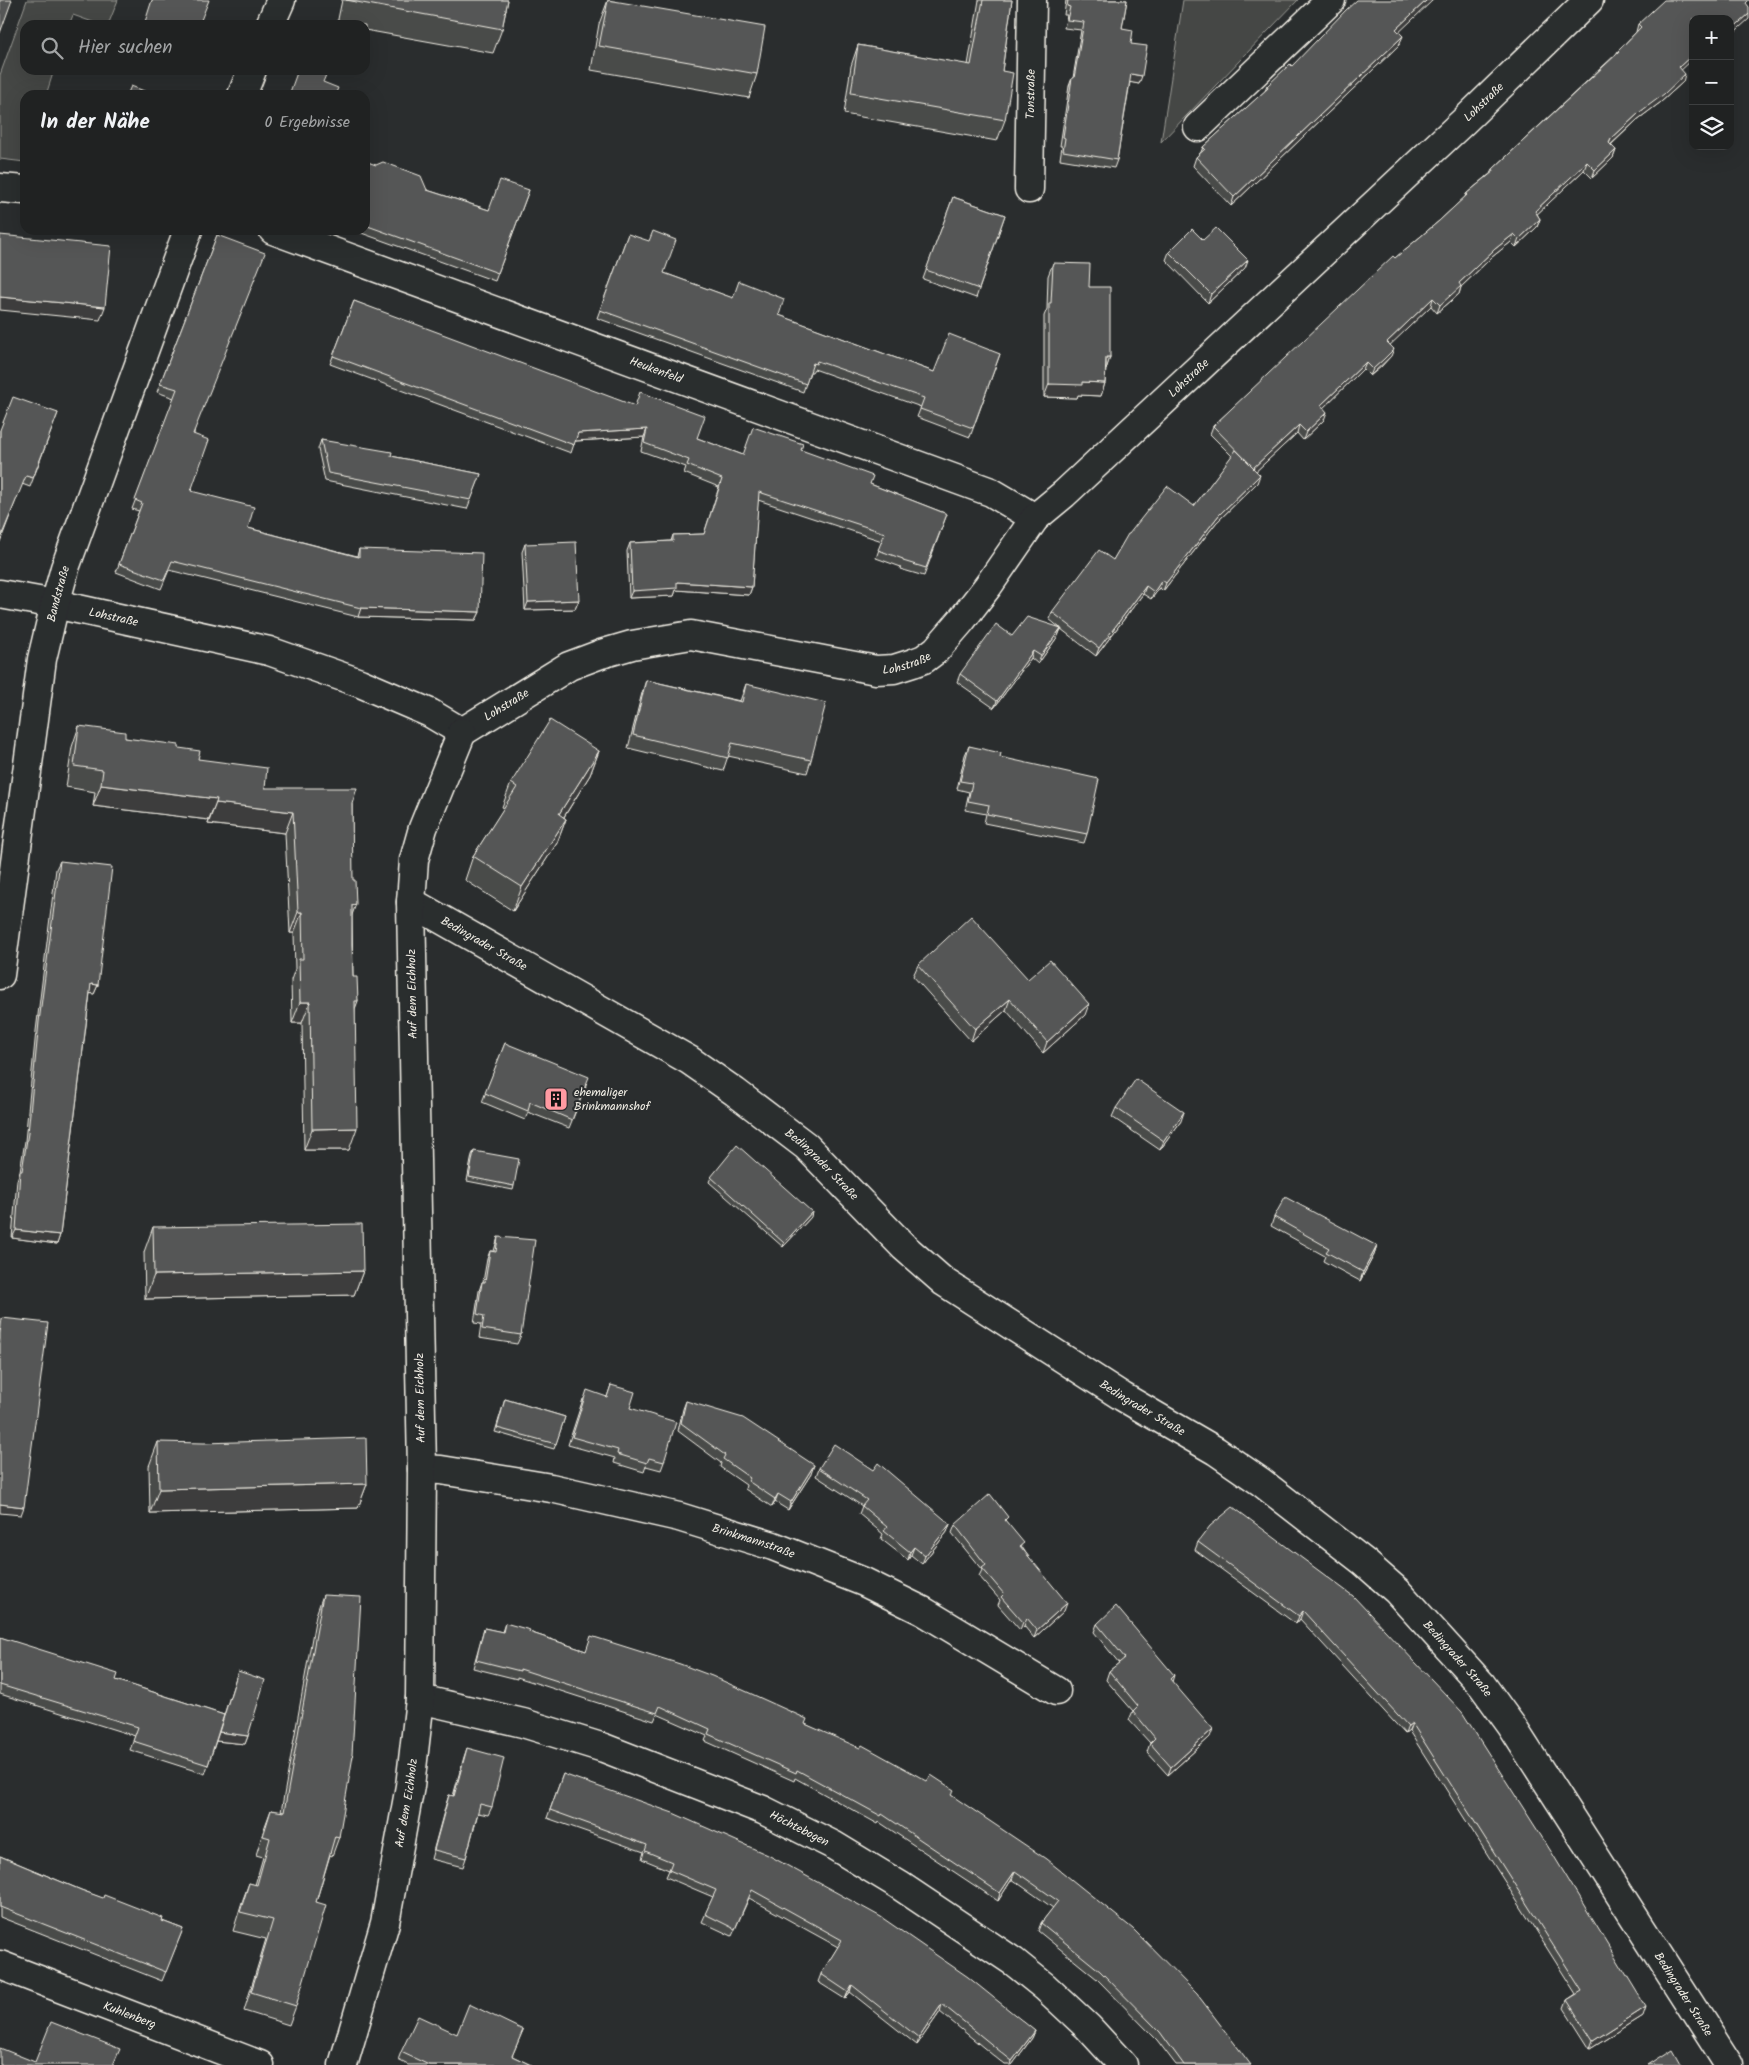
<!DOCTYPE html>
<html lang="de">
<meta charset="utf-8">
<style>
body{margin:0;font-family:Kalam,sans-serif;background:#2d2f2f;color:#f1f3f6}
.controls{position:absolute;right:15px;top:15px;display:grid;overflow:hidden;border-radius:10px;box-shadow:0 5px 20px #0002}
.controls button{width:45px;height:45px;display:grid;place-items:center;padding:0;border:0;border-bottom:1px solid #3d3f40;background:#202222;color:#f1f3f6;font:25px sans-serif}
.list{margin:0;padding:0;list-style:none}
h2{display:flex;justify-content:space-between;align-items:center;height:65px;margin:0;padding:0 20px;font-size:21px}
h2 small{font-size:16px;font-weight:400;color:#a2a4a5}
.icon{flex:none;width:28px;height:28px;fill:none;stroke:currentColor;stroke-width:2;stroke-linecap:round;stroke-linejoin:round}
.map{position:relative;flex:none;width:1749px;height:2065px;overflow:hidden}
.search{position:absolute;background:#202222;box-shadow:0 5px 20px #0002;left:20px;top:20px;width:350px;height:55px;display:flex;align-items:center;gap:12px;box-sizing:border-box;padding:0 18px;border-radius:15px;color:#a2a4a5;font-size:19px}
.panel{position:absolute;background:#202222;box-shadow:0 5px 20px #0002;left:20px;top:90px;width:350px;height:145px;border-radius:15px}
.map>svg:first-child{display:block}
.green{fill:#444645;stroke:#9c9c96}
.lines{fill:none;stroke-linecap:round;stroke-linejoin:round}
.minor-casing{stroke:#f4f1e8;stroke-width:31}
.minor{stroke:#2a2d2e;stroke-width:28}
.wall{fill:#494b4a;stroke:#f4f1e8}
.shaded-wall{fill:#3c3d3c;stroke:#f4f1e8}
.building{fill:#555756;stroke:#f4f1e8}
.labels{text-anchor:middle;stroke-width:4;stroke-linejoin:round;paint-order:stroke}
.street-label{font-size:12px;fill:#f4f1e8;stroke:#2a2d2e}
.poi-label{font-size:12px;fill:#f4f1e8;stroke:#2a2d2e;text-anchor:start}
</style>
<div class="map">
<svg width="1749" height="2065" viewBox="0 0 1749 2065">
<rect width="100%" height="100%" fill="#2a2d2e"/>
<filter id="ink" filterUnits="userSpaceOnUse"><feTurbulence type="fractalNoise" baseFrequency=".02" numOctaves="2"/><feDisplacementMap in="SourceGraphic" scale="10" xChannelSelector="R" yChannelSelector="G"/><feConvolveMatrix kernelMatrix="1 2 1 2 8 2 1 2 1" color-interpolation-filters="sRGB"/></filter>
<g filter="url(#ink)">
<path class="green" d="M27,0h91l-10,25h-7l-28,-10 -4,10h-44v45h29l-8,25h-21v67l-25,-3v-84z
M1183,0h115l-137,142z"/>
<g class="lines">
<g class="minor-casing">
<g id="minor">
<path d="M270,25l11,-25"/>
<path d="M242,95l10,-25"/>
<path d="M1198,127l133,-127"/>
<path d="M0,188l25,2"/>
<path id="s1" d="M1029,189l3,-189"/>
<path id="s2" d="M273,230l718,262 44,26"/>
<path id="s3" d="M0,594l55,10 214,47 91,32 70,30 32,19"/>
<path id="s4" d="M462,732l107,-66 32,-12 31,-9 59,-10 185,35 18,-1 19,-6 11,-4 12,-9 25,-29 27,-35 47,-68 29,-24 400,-373 125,-121"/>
<path id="s5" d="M411,902l278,158 46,32 71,54 98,101 40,35 179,115 93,54 45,31 103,80 33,29 85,94 29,40 218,340"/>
<path id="s6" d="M0,975l42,-316 13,-55 10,-36 123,-338"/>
<path id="s7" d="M422,1469l19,1 110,18 128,29 94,29 91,36 59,29 133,80"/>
<path id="s8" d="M420,1699l103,24 81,25 159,62 70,35 66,40 115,77 31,25 43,40 35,38"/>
<path id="s9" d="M0,1965l260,100"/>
<path id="s10" d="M343,2065l42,-142 25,-137 10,-87 2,-230 -11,-567 3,-42 9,-32 39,-96"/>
</g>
</g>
<use href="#minor" class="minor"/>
</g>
<path class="wall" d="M342,0h166l-6,29 -9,24 -128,-23v-5l-28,-1z
M608,0l149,74 -8,24 -158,-28 8,-46z
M979,0h33l-10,71 3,49 -8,21 -153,-27 7,-48 7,-21 110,20z
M1066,0h61l-5,28 9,16 8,40 -9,-2 -13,78 -3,8 -54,-9 2,-13h-2l9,-60 3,-8h1l8,-48 -17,-2 3,-13h-3z
M1748,6l-18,30v-17h-37v40l-12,10 2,13 -22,20 -24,18 -26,25 5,5 -3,8 -21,20 -8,-8 -47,44 3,5 -3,8 -21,20 -5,-5 -19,15 -31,30 -2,7 -22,19 -6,-7 -41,38 1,12 -10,11 -11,9 -7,-7 -40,39 1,12 -21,20 -6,-7 -41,38 1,12 -41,40 -53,68 -3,-3 -9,11 -8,-5 -47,62 -35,-27 -3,7 -20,28 -7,-6 -37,50 -37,-26 3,-8 52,-38 48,-8 -11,-9 3,-7 61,-52 16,-26 65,-28 38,-50 -22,-22 3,-8 182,-168 44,-37 26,-24 1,-3 25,-21 2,-4 123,-115 2,-3 18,-19 2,-8z
M1399,32v13l-168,161 -38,-40 3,-9 5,-5 2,-5 62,-56 2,-5 25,-20z
M365,161l62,29 62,20 40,-20 -34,91 -142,-51h12z
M953,197l52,18 -29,83 -53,-19z
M628,234l36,39 270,99 66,-18 -30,83 -53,-20 4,-10 -107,-38 -2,3h-2l-7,20 -206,-74z
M217,235l-23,199 -3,57 57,37 109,28 2,-7 121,63 -4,8 -118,-3 -189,-47 -8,19 -45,-17 23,-61 -7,-2 42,-111 -17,-6z
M1203,240l42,28 -37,35 -42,-43 3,-8z
M1053,263l36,24 21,70 -4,12 -1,14 -4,13 -23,-1 -1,3 -33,-1v-81l3,-7 1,-33z
M354,301l343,137 46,17 58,-5 69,34 77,30 -23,62 -24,-7 1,-2 -25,-9 6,-17 -124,-41 -6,87 -3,8 -73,-5 -2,6 -45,2 -2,-47 3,-8 41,-2 2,-6 31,-1 15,-47 -35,-14 2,-6 -45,-16 3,-14 -69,4 -4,12 -241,-89z
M58,413l-28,74 -8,-3 -22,58v-112z
M321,440l70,16 90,18 -14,35 -142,-28 -7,-32z
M525,544l54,56 -4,9 -50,1 -3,-58z
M646,680l94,21 6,-17 65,76 -4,13 -79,-17 -5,15 -95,-23 14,-55z
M79,726l46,12 54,10 19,11 67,29 87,16v111l1,62 5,24 -3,8 -6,141h-45l-2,-127h-10l-1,-43 4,-11 -1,-36h-4l-5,-100 -77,-9 1,-4 -116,-14 2,-14 -29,-5 6,-40z
M969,746l31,11 87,77 -3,9 -100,-20 2,-9 -21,-4 4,-18 -12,-3 8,-34z
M599,751l-9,24 -26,42 2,2 -9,24 -44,68 -48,-31 8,-24 31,-48 -2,-1 9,-24z
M60,861l38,124 -4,9 -4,-1 -30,242 -3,9 -45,-6 5,-58 3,-9 5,-30 11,-110 20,-162z
M918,965l167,50 -42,38 -37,-43 -35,31 -58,-65z
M505,1043l81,43 -17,42 -41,-16 -3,8 -43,-18z
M1116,1108l65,13 -21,29 -48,-33z
M474,1151l40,35 -1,4 -46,-9 5,-26z
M711,1177l100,40 -28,30 -74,-65z
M1274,1217l103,29 -3,9 -14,26 -37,-20 2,-5 -54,-30z
M153,1227l210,44 -9,24 -209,4 -1,-47z
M498,1237l23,98 -4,9 -38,-6 2,-14 -7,-1 5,-32 3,-9h1l4,-23 3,-8h4z
M611,1385l19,23 34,54 -3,8 -15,-4 -2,6 -30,-9 1,-5 -47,-13 15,-46 24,-2z
M505,1399l60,18 -11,32 -59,-17z
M686,1401l125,73 -23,36 -13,-8 -3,5 -27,-18 1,-4 -26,-18 1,-4 -43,-32 5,-22z
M158,1442l209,42 -9,24 -208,5 -1,-47z
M819,1468l131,56 -3,8 -25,32 -11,-9 -3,5 -27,-21 2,-5 -24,-20 3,-8 -46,-30z
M1006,1522l16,25 42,64 -30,27 -10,-12 -4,4 -22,-25 2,-5 -21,-24 3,-6 -30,-37 3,-8z
M1198,1542l155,54 290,420 -53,33 -26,-41 3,-8 9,-6 -167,-263 -4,3 -105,-115 -4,5 -101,-74z
M323,1595l16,242 -7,19 -2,-1 -14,47 -20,104 -7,19 -45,-14 22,-72 -33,-8 9,-29 7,-19 6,2 8,-28 -7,-2 8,-26 7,-19 10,2 35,-197z
M505,1623l24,9 276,92 147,72 299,269h-75l-19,-25 -60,-61 -59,-48 3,-8 12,-15 -41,-29 -14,22 -119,-79 -1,2 -83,-46 -1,3 -89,-40 2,-5 -50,-22 -3,7 -137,-44v2l-44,-11 11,-40 18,4z
M1097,1624l77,51 -2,7 38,55 -42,38 -21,-23 3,-9 -21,-23 4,-9 -27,-31 3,-9 10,-8 -25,-31z
M0,1637l116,43 108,35 14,-44 10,65 -3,8 -29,-3 -11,33 -75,-24 5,-14 -135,-42z
M467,1748l25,59 -4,8 -10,-2 -12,45 -3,9 -32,-8 15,-55 3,-9 4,1 11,-39z
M563,1774l472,257 -3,7 -20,27h-7l-65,-53 -23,33 -67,-53 -5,7 -27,-17 3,-8 17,-27 -89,-49 -17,38 -30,-14 11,-25 -47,-20 3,-7 -27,-11 2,-7 -97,-34z
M0,1856l81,34 102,39 -21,52 -162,-64z
M523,2030l-11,26 19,9h-123l-10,-5 3,-8 56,-18z"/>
<path class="shaded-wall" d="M1427,0h6l-40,38 3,-9z
M1749,14v5l-19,17 1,-6z
M1403,36l-4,9 -168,161 3,-9z
M1693,54v5l-17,16 3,-8z
M1131,74l11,2 -3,8 -11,-2z
M1685,74l-2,8 -22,20 -24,18 -29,27 -2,4 5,-12 29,-27z
M1616,150l-3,8 -21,20 3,-8z
M1587,162l-3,8 -52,49 3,-8z
M1540,219l-3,8 -21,20 3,-8z
M1514,234l-3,8 -19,15 -31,30 -2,7 -22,19 3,-8 19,-22 36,-34z
M1248,260l-3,8 -37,35 3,-9z
M0,297l105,10 -5,13 -100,-10z
M1433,298l-2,8 -46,44 2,-8z
M1394,349l-3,7 -21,20 3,-7z
M1106,357h4l-4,13z
M1366,362l-3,7 -45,44 3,-8z
M1082,382l23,1 -4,13 -23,-1 -1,3 -33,-1 5,-13z
M1327,412l-3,8 -21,20 3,-8z
M1299,425l-2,8 -46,43 2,-8z
M647,429l-3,8 -69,4 3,-8z
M1260,475l-3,8 -41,40 -53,68 3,-8 53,-68z
M1162,580l-2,8 -9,11 3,-7z
M677,582l75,5 -3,8 -73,-5 -2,6 -45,2 3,-7z
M1146,586l-3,8 -47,62 3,-8z
M579,600l-4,9 -50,1 3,-8z
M361,608l119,4 -4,8 -118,-3z
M1061,628l-3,8 -20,28 3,-8z
M1033,651l-2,7 -37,50 3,-7z
M599,751l-9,24 -40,64 9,-25z
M101,785l116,14 -8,21 -116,-14z
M216,803l77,9 -8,21 -77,-9z
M566,819l-9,24 -44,68 9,-24z
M356,904l-8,22 4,-21z
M298,912h4l-8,21h-4z
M91,984l7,1 -4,9 -6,-1z
M1010,999l-4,11 -35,31 4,-12z
M300,1002h10l-8,21h-10z
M1089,1004l-4,11 -42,38 4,-11z
M1184,1112l-3,9 -21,29 4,-9z
M357,1128l-8,22h-45l8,-21z
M812,1212l-1,5 -28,30 1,-4z
M16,1230l44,5 -3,9 -45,-6z
M1377,1246l-3,9 -14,26 3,-9z
M363,1271l-9,24 -209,4 9,-24z
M814,1465l-3,9 -23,36 3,-8z
M367,1484l-9,24 -208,5 9,-24z
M778,1494l-3,8 -3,5 3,-8z
M0,1504l24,3 -3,8 -21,-2z
M950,1524l-3,8 -25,32 3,-8z
M914,1547l-3,8 -3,5 2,-8z
M1067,1603l-3,8 -30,27 3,-8z
M1303,1611l-3,8 -4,5 3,-8z
M1027,1618l-3,8 -4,4 3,-8z
M1412,1723l-3,8 -4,3 3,-8z
M1213,1729l-3,8 -42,38 3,-8z
M219,1732l29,4 -3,8 -29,-3z
M1015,1871l-3,8 -14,22 2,-8z
M852,1985l-2,7 -5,7 3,-7z
M942,2004l-2,8 -23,33 2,-7z
M1646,2007l-3,9 -53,33 3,-8z
M1035,2031l-3,7 -20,27h-1l1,-4z"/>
<path class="building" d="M0,0h12l-12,33z
M152,0h57l-10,25h-55z
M346,0h162l-6,29z
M608,0l157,27 -8,47 -158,-28z
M983,0h29l-10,71 11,2 -8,47 -154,-27 7,-48 113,20z
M1068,0h59l-5,28 11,2 -2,14 16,2 -5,30 -11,-2 -14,86 -54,-9 2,-13 -2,-1 9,-59h2l10,-56 -17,-2 3,-13 -3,-1z
M1357,0h70l-31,29 7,7 -169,161 -38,-40 9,-8 -2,-2 65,-59 -1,-2 23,-22 2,2 54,-56z
M1664,0h85l-3,3 3,4v7l-18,16 -1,-1v-10h-37v35l-14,13 6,7 -21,20 -24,18 -29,27 -2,4 7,7 -21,20 -8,-8 -52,49 5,8 -21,20 -5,-5 -19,15 -36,34 2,3 -21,19 -7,-7 -46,44 7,7 -10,10 -11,10 -7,-7 -45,43 6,7 -21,20 -7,-7 -46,43 7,7 -41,40 -53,68 -4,-3 -8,12 -8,-6 -47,62 -47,-36 47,-62 14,10 15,-26h1l38,-48 27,20 42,-56 17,17 -40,-41 180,-170 2,2 44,-37 29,-27h-2l28,-23 -1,-2 126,-117 -1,-1 23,-24 -3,-3z
M298,70h30l-5,12 15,6 -3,7h-46z
M131,86l24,9h-28z
M365,161l11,4 7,-3 38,14 6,14 62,20 11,-30 29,10 -31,83 -133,-48z
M953,197l52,18 -26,74 -53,-19z
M1216,228l32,32 -37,34 -42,-42 23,-23 11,11z
M653,231l23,9 -12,33 69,25 6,-17 45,18 -5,16 155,57 15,-38 51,20 -27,74 -53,-19 4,-11 -107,-37 -1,3 -3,-1 -7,21 -206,-74 28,-76 21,7z
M0,235l111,11 -6,61 -105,-10z
M217,235l48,18 -72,181 16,6 -18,51 63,16 -6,21 111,29v-8l123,4 -2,59 -119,-4 -189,-47 -8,19 -45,-16 23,-61 -7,-3 42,-111 -17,-5z
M1053,263l37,1 -1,23h21v70h-4l-1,26 -23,-1v3l-33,-1v-81h2z
M354,301l281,105 5,-14 65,24 -8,22 46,17 10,-28 50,17 -2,6 72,26 -3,8 77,30 -21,54 -23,-7v-2l-25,-9 7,-17 -126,-41 -7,95 -75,-5v6l-45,3 -2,-48 43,-2v-6l31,-1 18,-55 -35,-14 2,-5 -45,-17 3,-14 -69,4 -4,12 -241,-89z
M13,397l45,16 -25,65 -7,-2 -25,61h-1v-107z
M321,440l71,12 -1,4 90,18 -10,26 -143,-27z
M576,542l3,58 -51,2 -3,-58z
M1027,617l34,11 -20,28 -8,-5 -36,50 -37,-27 36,-50 16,12z
M646,680l96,22 4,-18 80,19 -15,57 -79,-17 -4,15 -95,-23z
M550,720l49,31 -40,63 7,5 -44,68 -49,-31 44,-69 -6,-4z
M79,726l46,6v6l54,7v3l21,3 -2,8 69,9 -2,20h92l-5,16 1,76h2l1,24 -4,1v39l1,33h4l1,24h-3l2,127 -45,1 -2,-127h-10l-1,-43h4l-1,-47h-4l-5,-100 -77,-9 1,-4 -116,-14 2,-15 -29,-4z
M969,746l32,7 -1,4 99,22 -12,55 -100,-20 2,-9 -21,-4 4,-18 -12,-2z
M60,861l52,6 -14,118 -7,-1 -31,251 -44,-5 4,-59h2l6,-38 11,-111z
M971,916l57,63 22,-19 39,44 -42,38 -37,-43 -35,30 -57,-64z
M505,1043l84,34 -17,43 -42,-18 -2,9 -43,-18z
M1136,1079l48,33 -20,29 -48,-33z
M737,1145l75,67 -28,31 -73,-66z
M474,1151l45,8 -5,27 -45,-9z
M1285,1197l92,49 -14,26 -37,-20 3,-4 -55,-31z
M362,1224l1,47 -209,4 -1,-48z
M498,1237l37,3 -14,95 -39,-6 2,-13 -7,-2 5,-32h3l5,-31 6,1z
M2,1318l46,5 -24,184 -24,-3v-170z
M611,1385l24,7 -5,16 46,14 -12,40 -15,-4 -2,5 -30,-9 1,-4 -46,-13 15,-47 20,7z
M505,1399l60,18 -9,27 -59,-16z
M686,1401l57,17 71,47 -23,37 -13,-8 -3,5 -27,-18 2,-3 -27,-19 2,-4 -44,-32z
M366,1438l1,46 -208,5 -1,-47 46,1z
M834,1444l39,26 5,-7 72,61 -25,32 -11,-9 -4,5 -26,-21 3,-4 -25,-21 5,-6 -48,-32z
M990,1494l18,23 -3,3 19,23 -4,3 47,57 -30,27 -10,-12 -4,4 -22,-25 3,-3 -22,-26 4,-3 -31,-40z
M1233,1507l120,89 109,116 90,141 94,154 -53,34 -26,-41 15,-9 -170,-268 -4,3 -105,-115 -4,5 -101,-74 12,-16z
M323,1595l38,2 -9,158 1,1 -14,81 -4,-1 -19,66 10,3 -30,101 -45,-14 22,-72 -33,-8 9,-29 8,2 13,-47 -7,-2 8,-26 13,2z
M1116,1606l58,69 -4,4 43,50 -42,38 -21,-24 5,-5 -22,-27 5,-5 -29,-35 16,-13 -28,-34z
M505,1623l25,7 -1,2 57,19 5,-15 89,28 32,12 95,43 -2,5 55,24 2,-3 65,36 4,-6 23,15 -3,5 95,64 87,70 64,65 54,71h-67l-24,-33 -60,-61 -59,-48 17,-22 -43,-30 -15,22 -118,-79 -1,2 -84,-46 -1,3 -88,-39 2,-5 -50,-23 -3,7 -137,-44v2l-44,-11 8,-32 19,4z
M0,1637l118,37 -2,6 108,35 -16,50 -75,-24 5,-14 -138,-42z
M238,1671l27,9 -17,56 -29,-4z
M467,1748l37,10 -12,49 -12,-3 -14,54 -32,-8 15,-55 5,1z
M563,1774l110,39 95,42 113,62 87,60 67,54 -23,30 -70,-57 -23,34 -67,-53 -4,7 -27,-18 21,-34 -90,-50 -17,39 -30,-15 11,-24 -47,-20 3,-8 -27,-11 2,-6 -97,-35z
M0,1856l81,34 22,8 1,-3 59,23 -1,3 21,8 -17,43 -166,-65z
M469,2004l54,26 -11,26 19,9h-102l-28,-13 17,-36 39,18z
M51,2022l69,27 -7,16h-113v-17l35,14z
M1672,2049l9,16h-34z"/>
</g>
<defs>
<g id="building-square" transform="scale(1.25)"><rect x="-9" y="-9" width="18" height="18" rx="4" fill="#ff9aa2" stroke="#2a2d2e"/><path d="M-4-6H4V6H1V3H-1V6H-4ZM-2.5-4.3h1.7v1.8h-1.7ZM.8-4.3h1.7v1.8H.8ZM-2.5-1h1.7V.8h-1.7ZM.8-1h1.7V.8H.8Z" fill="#111"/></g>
</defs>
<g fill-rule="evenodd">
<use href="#building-square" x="556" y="1099"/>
</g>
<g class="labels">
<g class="street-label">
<text dy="4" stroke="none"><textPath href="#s1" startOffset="95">Tonstraße</textPath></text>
<text dy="4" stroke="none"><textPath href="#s4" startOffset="1282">Lohstraße</textPath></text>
<text dy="4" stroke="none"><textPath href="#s2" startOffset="408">Heukenfeld</textPath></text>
<text dy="4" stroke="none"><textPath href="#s4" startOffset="878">Lohstraße</textPath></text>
<text dy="4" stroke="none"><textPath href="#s6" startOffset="386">Bandstraße</textPath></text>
<text dy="4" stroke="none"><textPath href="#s3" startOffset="116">Lohstraße</textPath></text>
<text dy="4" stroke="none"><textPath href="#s4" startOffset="472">Lohstraße</textPath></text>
<text dy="4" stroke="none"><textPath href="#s4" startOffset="52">Lohstraße</textPath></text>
<text dy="4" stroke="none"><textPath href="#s5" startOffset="84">Bedingrader Straße</textPath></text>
<text transform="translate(412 994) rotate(-91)" y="4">Auf dem Eichholz</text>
<text dy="4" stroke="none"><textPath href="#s5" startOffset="489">Bedingrader Straße</textPath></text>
<text transform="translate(420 1398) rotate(-91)" y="4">Auf dem Eichholz</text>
<text dy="4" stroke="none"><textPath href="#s5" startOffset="894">Bedingrader Straße</textPath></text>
<text dy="4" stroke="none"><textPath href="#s7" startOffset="340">Brinkmannstraße</textPath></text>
<text dy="4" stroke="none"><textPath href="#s5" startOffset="1299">Bedingrader Straße</textPath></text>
<text dy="4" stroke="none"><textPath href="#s10" startOffset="270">Auf dem Eichholz</textPath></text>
<text dy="4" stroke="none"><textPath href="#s8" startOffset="402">Höchtebogen</textPath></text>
<text dy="4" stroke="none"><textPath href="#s5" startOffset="1704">Bedingrader Straße</textPath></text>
<text dy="4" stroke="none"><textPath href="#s9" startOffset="139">Kuhlenberg</textPath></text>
</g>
<g class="poi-label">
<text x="574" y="1096">ehemaliger<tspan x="574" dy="14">Brinkmannshof</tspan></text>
</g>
</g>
</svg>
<div class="controls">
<button>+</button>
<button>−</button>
<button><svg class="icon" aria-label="layers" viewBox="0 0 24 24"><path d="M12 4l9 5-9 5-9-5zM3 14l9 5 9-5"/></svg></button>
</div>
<div class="search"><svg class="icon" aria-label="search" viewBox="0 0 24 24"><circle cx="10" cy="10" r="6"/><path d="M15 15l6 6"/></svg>Hier suchen</div>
<section class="panel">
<h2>In der Nähe<small>0 Ergebnisse</small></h2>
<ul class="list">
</ul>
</section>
</div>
